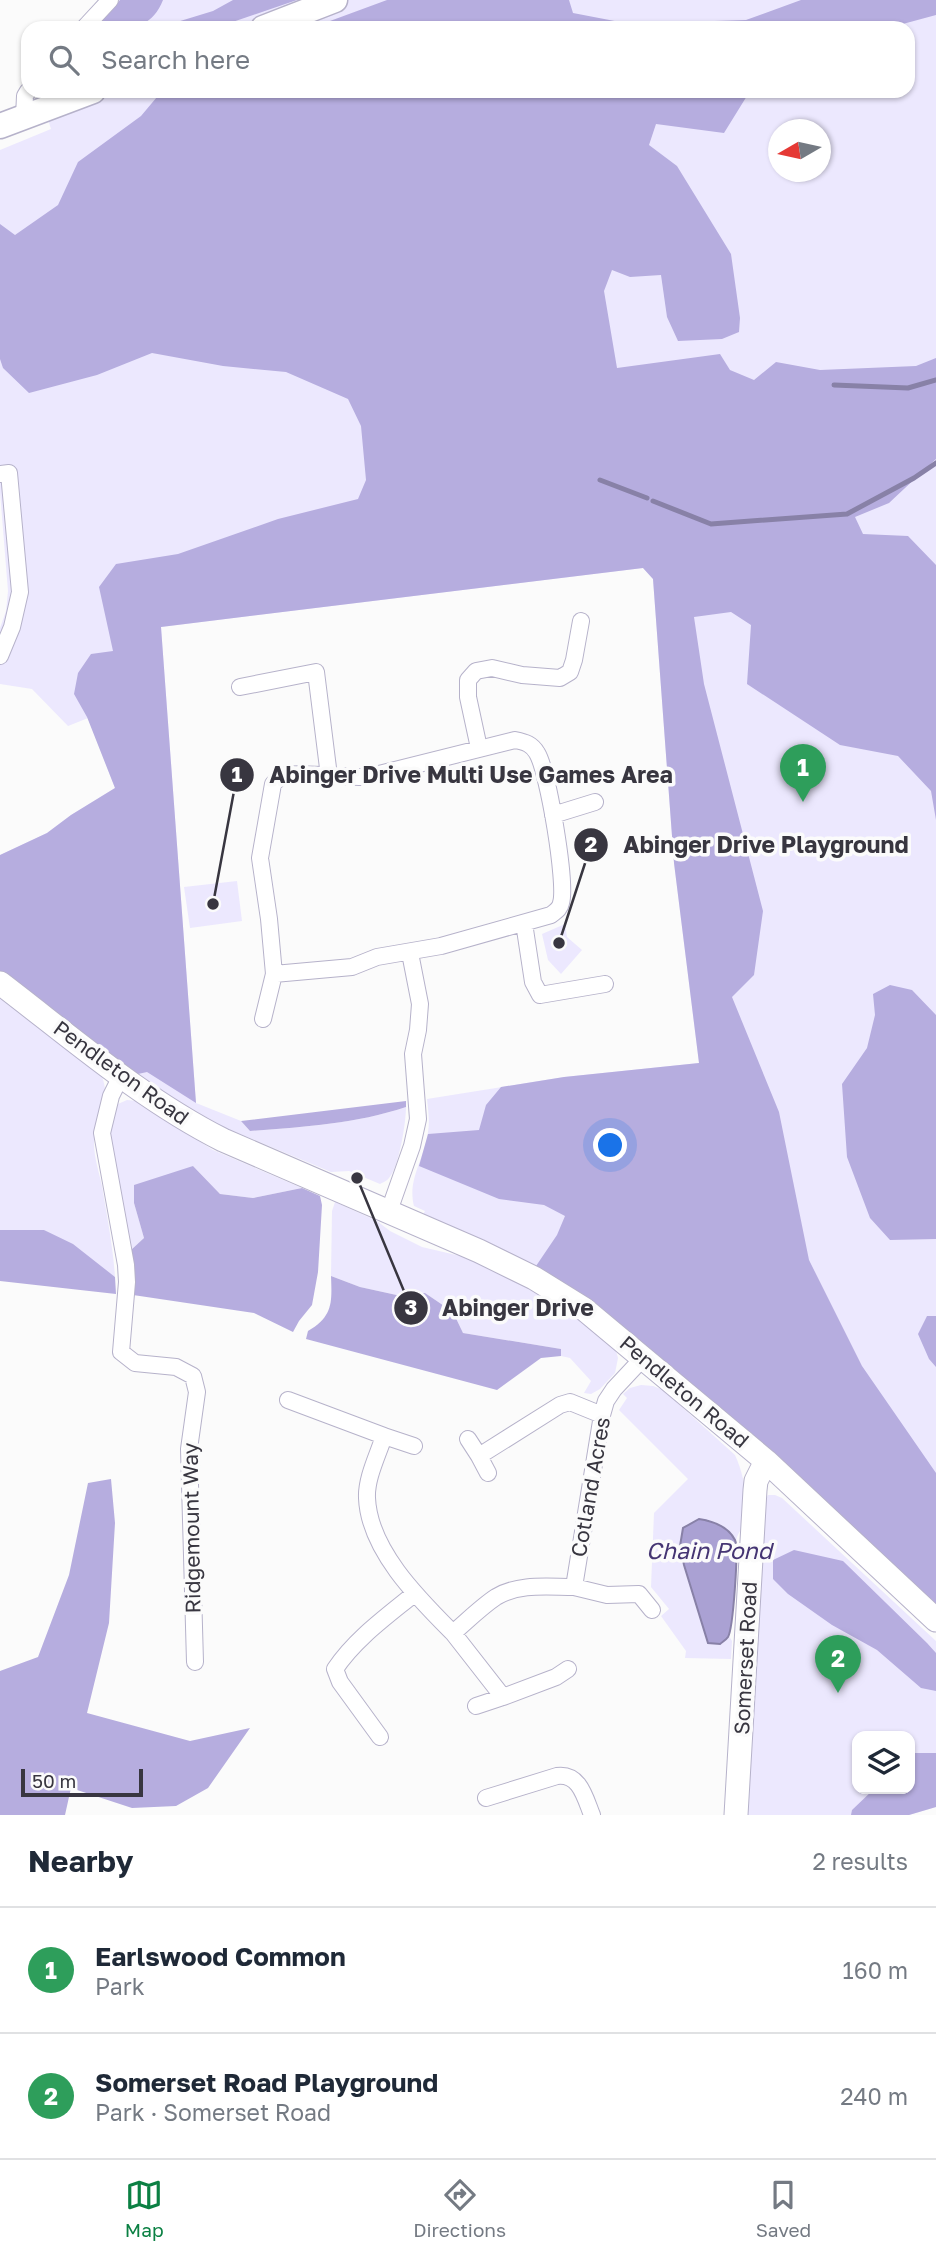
<!DOCTYPE html>
<meta charset="utf-8">
<style>
body{margin:0;font-family:"Golos Text",sans-serif;background:#f2f2f3;color:#1f2937}
.controls{position:absolute;right:21px;bottom:21px;display:grid;overflow:hidden;border-radius:14px;box-shadow:0 2px 5px #0004}
.controls button{width:63px;height:63px;display:grid;place-items:center;padding:0;border:0;border-bottom:2px solid #e0e1e3;background:#fff;color:#1f2937;font:35px sans-serif}
.compass{position:absolute;left:768px;top:119px;width:63px;height:63px;border-radius:50%;background:#fff;box-shadow:0 2px 5px #0004;rotate:261deg}
.scale{position:absolute;left:21px;bottom:18px;width:122px;box-sizing:border-box;padding-left:7px;border:4px solid #383640;border-top:0;font-size:19px;line-height:24px;white-space:nowrap;color:#383640;-webkit-text-stroke:5px #fbfbfb;paint-order:stroke}
.you{position:absolute;left:611px;top:1146px;width:24px;height:24px;margin:-18px;border:5px solid #fff;border-radius:50%;background:#1a73e8;box-shadow:0 0 0 10px #1a73e833}
.badge{display:grid;place-items:center;width:46px;height:46px;border-radius:50%;background:#0b8043;color:#fff;font-size:23px;font-weight:700}
.pin{position:absolute;translate:-50% -58px;filter:drop-shadow(0 2px 4px #0008)}
.pin::after{content:'';position:absolute;top:37px;width:24px;height:21px;background:inherit;clip-path:polygon(0 0,100% 0,50% 100%)}
.list{margin:0;padding:0;list-style:none}
h2{display:flex;justify-content:space-between;align-items:center;height:91px;margin:0;padding:0 28px;font-size:30px}
h2 small{font-size:23px;font-weight:400;color:#747a83}
.list li{display:grid;grid-template-columns:46px 1fr auto;gap:21px;align-items:center;box-sizing:border-box;height:126px;padding:0 28px;border-top:2px solid #e0e1e3}
.list b{display:block;font-size:26px;white-space:nowrap}
.list p{margin:0;font-size:23px;white-space:nowrap;color:#747a83}
.list em{font-size:23px;font-style:normal;color:#747a83}
.icon{flex:none;width:38px;height:38px;fill:none;stroke:currentColor;stroke-width:2;stroke-linecap:round;stroke-linejoin:round}
.map{position:relative;flex:none;width:936px;height:1815px;overflow:hidden}
.search{position:absolute;background:#fff;box-shadow:0 2px 5px #0004;left:21px;right:21px;top:21px;height:77px;display:flex;align-items:center;gap:18px;box-sizing:border-box;padding:0 24px;border-radius:21px;color:#747a83;font-size:26px}
.sheet{height:343px;background:#fff}
nav{display:flex;justify-content:space-around;align-items:center;box-sizing:border-box;height:98px;border-top:2px solid #e0e1e3;background:#fff;font-size:19px;color:#747a83}
nav a{display:grid;justify-items:center;gap:4px}
nav .on{color:#0b8043}
.map>svg:first-child{display:block}
.green{fill:#ece8fe;fill-rule:evenodd}
.forest{fill:#b6addf}
.water{fill:#aaa1d3;stroke:#8881a7;stroke-width:2}
.lines{fill:none;stroke-linecap:round;stroke-linejoin:round}
.stream{stroke:#8881a7;stroke-width:5}
.street-casing{stroke:#b6b2ca;stroke-width:18}
.secondary-casing{stroke:#b6b2ca;stroke-width:25}
.primary-casing{stroke:#b6b2ca;stroke-width:27}
.street{stroke:#fff;stroke-width:16}
.secondary{stroke:#fff;stroke-width:23}
.primary{stroke:#fff;stroke-width:24}
.labels{text-anchor:middle;stroke-width:7;stroke-linejoin:round;paint-order:stroke}
.street-label{font-size:21px;fill:#383640;stroke:#fbfbfb}
.water-label{font-size:23px;font-style:italic;fill:#453573;stroke:#fbfbfb}
.leader{fill:none;stroke:#383640;stroke-width:2.5}
.callout-dot{fill:#383640;stroke:#fbfbfb;stroke-width:2.5}
.mark-label{font-size:21px;text-anchor:middle;font-weight:bold;fill:#fff}
.callout-label{font-size:23px;text-anchor:middle;font-weight:bold;fill:#383640;stroke:#fbfbfb;stroke-width:7;stroke-linejoin:round;paint-order:stroke}
</style>
<div class="map">
<svg width="936" height="1815" viewBox="0 0 936 1815">
<rect width="100%" height="100%" fill="#fbfbfb"/>
<path class="green" d="M120,0h816v1610l-193,-180 -104,-90 -50,-39 -53,-35 -113,-51 2,-4 -11,-5c-7,-27 11,-48 14,-74 2,-11 0,-22 -1,-33l137,-22 135,-14 -25,-200 -21,-284 -10,-11 -482,59 35,476 45,18 9,10c53,-4 105,-7 156,-24 0,16 -7,60 -17,71 -2,3 -6,4 -9,6l-31,-13 -18,1 -139,-58 -137,-99 -55,-44v-116l47,-22 24,-18 44,-27 -27,-70 -20,8 -36,-37 -32,-5v-56l6,-17 2,-20 -8,-99v-342l51,-21 -12,-38h869v-63h-814zM778,130h42v42h-42z
M237,881l5,40 -52,7 -6,-41z
M565,924l2,13 15,13 -21,24 -13,-14 -6,-26z
M0,998l101,77c12,23 -7,42 -7,68 0,14 5,29 8,43 5,30 11,60 13,91l-71,-47h-44z
M127,1100l10,1 76,49 89,38 -49,10 -33,-4 -27,-28 -59,37 10,35 -13,12 -9,-41 -13,-79 9,-26z
M335,1202l42,19 13,10 32,16 64,15 98,59 31,26 3,11 -3,15 -15,16 -9,5 -7,-1 7,-12 -21,-23 -9,-2v-7l-98,-16 -10,-21 -28,-19 -24,3 -41,-9 -29,-11 1,-65z
M641,1385l12,1 10,4 72,65c9,20 14,45 9,67 -2,8 -7,11 -8,20l-6,-10 -10,112 9,-8 3,5 -1,18 -46,-1 1,-7 -25,-35 8,-7 -18,-22 3,-74 34,-34 -69,-69 8,-12 -4,-4 7,-6z
M768,1495h7l7,3 154,143v166l-27,8h-165l17,-307zM857,1736h53v53h-53z"/>
<path class="forest" d="M120,0h43c-13,33 -38,28 -69,28z
M233,0h64l-82,28h-46l8,-6 36,-11z
M387,0h182l4,13 78,15 32,-6 63,-2 55,-20h135v15l-48,13h-577z
M162,91h588l-26,42 -68,-9 -7,21 28,21 54,88 9,64 -1,14 -17,7 -44,2 -11,-24 -6,-42 -31,2 -18,-7 -8,21 13,77 103,-14 10,16 24,10 22,-18 44,8 96,-4 20,-8v101l-47,44 -34,14 8,17 45,2 28,29v255l-5,-29 -33,-35 -58,-11 -93,-61 4,-59 -20,-13 -37,5 10,67 59,227 -9,64 -22,22 47,115 30,148 53,106 74,107v137l-193,-180 -104,-90 -50,-39 -53,-35 21,-31 8,-19 -21,-11 -45,-6 -80,-33 9,-32 51,-4 7,-25 15,-18 63,-10 135,-14 -25,-200 -21,-284 -10,-11 -482,59 35,476 -49,-31 -9,2 -83,-59 -55,-44v-116l47,-22 24,-18 44,-27 -28,-71 -13,-23 4,-21 13,-19 22,-3 -14,-64 17,-23 62,-10 100,-35 80,-20 8,-19 -5,-54 -13,-27 -62,-27 -63,-6 -71,-13 -55,22 -68,18 -26,-25 -3,-9v-135l15,11 43,-30 20,-43 63,-46z
M890,985l22,5 24,25v224l-46,1 -20,-22 -23,-61 -5,-73 25,-36 8,-33 -2,-21z
M406,1101v6c-51,17 -103,20 -156,24l-9,-10z
M193,1166l27,28 33,4 49,-10 18,8 2,9 -4,67 -6,33 -13,16 -6,11 -39,-19 -121,-18 -2,-45 13,-12 -10,-35v-18z
M0,1230h44l29,14 42,33 1,17 -116,-13z
M331,1276l29,11 41,9 24,-3 28,19 10,21 98,16v7l-20,2 -44,32 -191,-51 2,-8c25,-15 24,-28 23,-55z
M927,1316h9v51l-7,-8 -11,-25z
M111,1479l4,44 -6,100 -22,90 103,28 60,-13 -42,60 -32,18 -44,2 -61,-20 -6,27h-65v-144l38,-14 31,-82 19,-92z
M794,1550l49,11 84,82 9,10v38l-15,-3 -44,-38 -45,-25 -44,-31 -15,-15v-19z
M915,1753h21v54l-27,8h-58l1,-5 22,-21h36v-32z"/>
<path class="water" d="M699,1519c13,2 29,7 36,21 4,8 -2,89 -7,97 -2,3 -6,5 -8,7l-12,-1 -24,-78 -4,-19 3,-18z"/>
<g class="lines">
<path class="stream" d="M834,385l74,3 28,-8
M600,480l47,18
M653,501l58,23 136,-10 67,-36 22,-15"/>
<g class="street-casing">
<path id="street" d="M84,28l26,-28
M24,117l1,-21 3,-5
M0,474l9,-1 11,119 -8,35 -12,29
M240,687l76,-15 13,104
M515,740c10,2 17,4 22,13 11,18 30,131 24,150 -1,6 -5,8 -10,12l-110,31 -64,11 -25,10 -78,7 -5,-55 -9,-61 13,-74c1,-1 7,-7 8,-8 10,-5 70,2 86,1z
M479,748l-11,-51v-17l8,-9 16,-3 30,7 38,3 10,-6 4,-12 7,-39
M553,815l42,-13
M524,923l9,59 7,13 65,-11
M263,1019l11,-45
M121,1076l-10,20 -9,37 24,132 1,17 -6,70 14,11 41,4 17,9 4,16 -8,57 6,213
M389,1211l23,-65 6,-27 -5,-65 5,-24 2,-26 -10,-51
M288,1400l96,36c-6,19 -18,42 -17,62 2,52 52,101 86,135 14,-12 28,-26 43,-36 23,-14 52,-10 78,-10l28,-172 4,-14 8,-12 29,-31
M384,1436l30,10
M468,1439l11,17 81,-51 10,-3 32,13
M479,1456l9,17
M574,1587l33,8 32,-1 13,16
M453,1633l50,64 53,-20 12,-8
M476,1706l27,-9
M380,1737l-40,-55 -5,-13c20,-30 51,-52 79,-75
M486,1798l71,-22c23,-3 28,22 35,39"/>
</g>
<g class="secondary-casing">
<path id="secondary" d="M0,983c72,55 142,116 223,157l256,111 55,27 50,31 182,152 170,159
M736,1815l19,-325 1,-9 10,-20"/>
</g>
<g class="primary-casing">
<path id="primary" d="M263,28l72,-28
M0,126l93,-35"/>
</g>
<use href="#street" class="street"/>
<use href="#secondary" class="secondary"/>
<use href="#primary" class="primary"/>
</g>
<g class="labels">
<g class="street-label">
<text transform="translate(121 1073) rotate(36)" y="7">Pendleton Road</text>
<text transform="translate(684 1392) rotate(40)" y="7">Pendleton Road</text>
<text transform="translate(591 1487) rotate(-80)" y="7">Cotland Acres</text>
<text transform="translate(192 1528) rotate(-91)" y="7">Ridgemount Way</text>
<text transform="translate(746 1658) rotate(-87)" y="7">Somerset Road</text>
</g>
<g class="water-label">
<text x="709" y="1559">Chain Pond</text>
</g>
</g>
<path class="leader" d="M213 904L237 775M559 943L591 845M357 1178L411 1308"/>
<g class="callout-dot">
<circle cx="213" cy="904" r="7"/>
<circle cx="559" cy="943" r="7"/>
<circle cx="357" cy="1178" r="7"/>
<circle cx="237" cy="775" r="18"/>
<circle cx="591" cy="845" r="18"/>
<circle cx="411" cy="1308" r="18"/>
</g>
<g class="mark-label">
<text x="237" y="782">1</text>
<text x="591" y="852">2</text>
<text x="411" y="1315">3</text>
</g>
<g class="callout-label">
<text x="471" y="783">Abinger Drive Multi Use Games Area</text>
<text x="766" y="853">Abinger Drive Playground</text>
<text x="518" y="1316">Abinger Drive</text>
</g>
</svg>
<div class="controls">
<button><svg class="icon" aria-label="layers" viewBox="0 0 24 24"><path d="M12 4l9 5-9 5-9-5zM3 14l9 5 9-5"/></svg></button>
</div>
<svg class="compass" viewBox="-18 -18 36 36"><path d="M0-13l5 13h-10z" fill="#e53935"/><path d="M0 13l5-13h-10z" fill="#747a83"/></svg>
<div class="scale">50 m</div>
<div class="you"></div>
<div class="pin badge" style="left:803px;top:802px;background:#2e9e5b">1</div>
<div class="pin badge" style="left:838px;top:1693px;background:#2e9e5b">2</div>
<div class="search"><svg class="icon" aria-label="search" viewBox="0 0 24 24"><circle cx="10" cy="10" r="6"/><path d="M15 15l6 6"/></svg>Search here</div>
</div>
<section class="sheet">
<h2>Nearby<small>2 results</small></h2>
<ul class="list">
<li><span class="badge" style="background:#2e9e5b">1</span><div><b>Earlswood Common</b><p>Park</p></div><em>160 m</em></li>
<li><span class="badge" style="background:#2e9e5b">2</span><div><b>Somerset Road Playground</b><p>Park · Somerset Road</p></div><em>240 m</em></li>
</ul>
</section>
<nav>
<a class="on"><svg class="icon" aria-label="map" viewBox="0 0 24 24"><path d="M3 6l6-2 6 2 6-2v14l-6 2-6-2-6 2zM9 4v14M15 6v14"/></svg>Map</a>
<a><svg class="icon" aria-label="directions" viewBox="0 0 24 24"><path d="M12 3l9 9-9 9-9-9zM9 14v-3h6M13 9l2 2-2 2"/></svg>Directions</a>
<a><svg class="icon" aria-label="saved" viewBox="0 0 24 24"><path d="M7 4h10v16l-5-4-5 4z"/></svg>Saved</a>
</nav>
